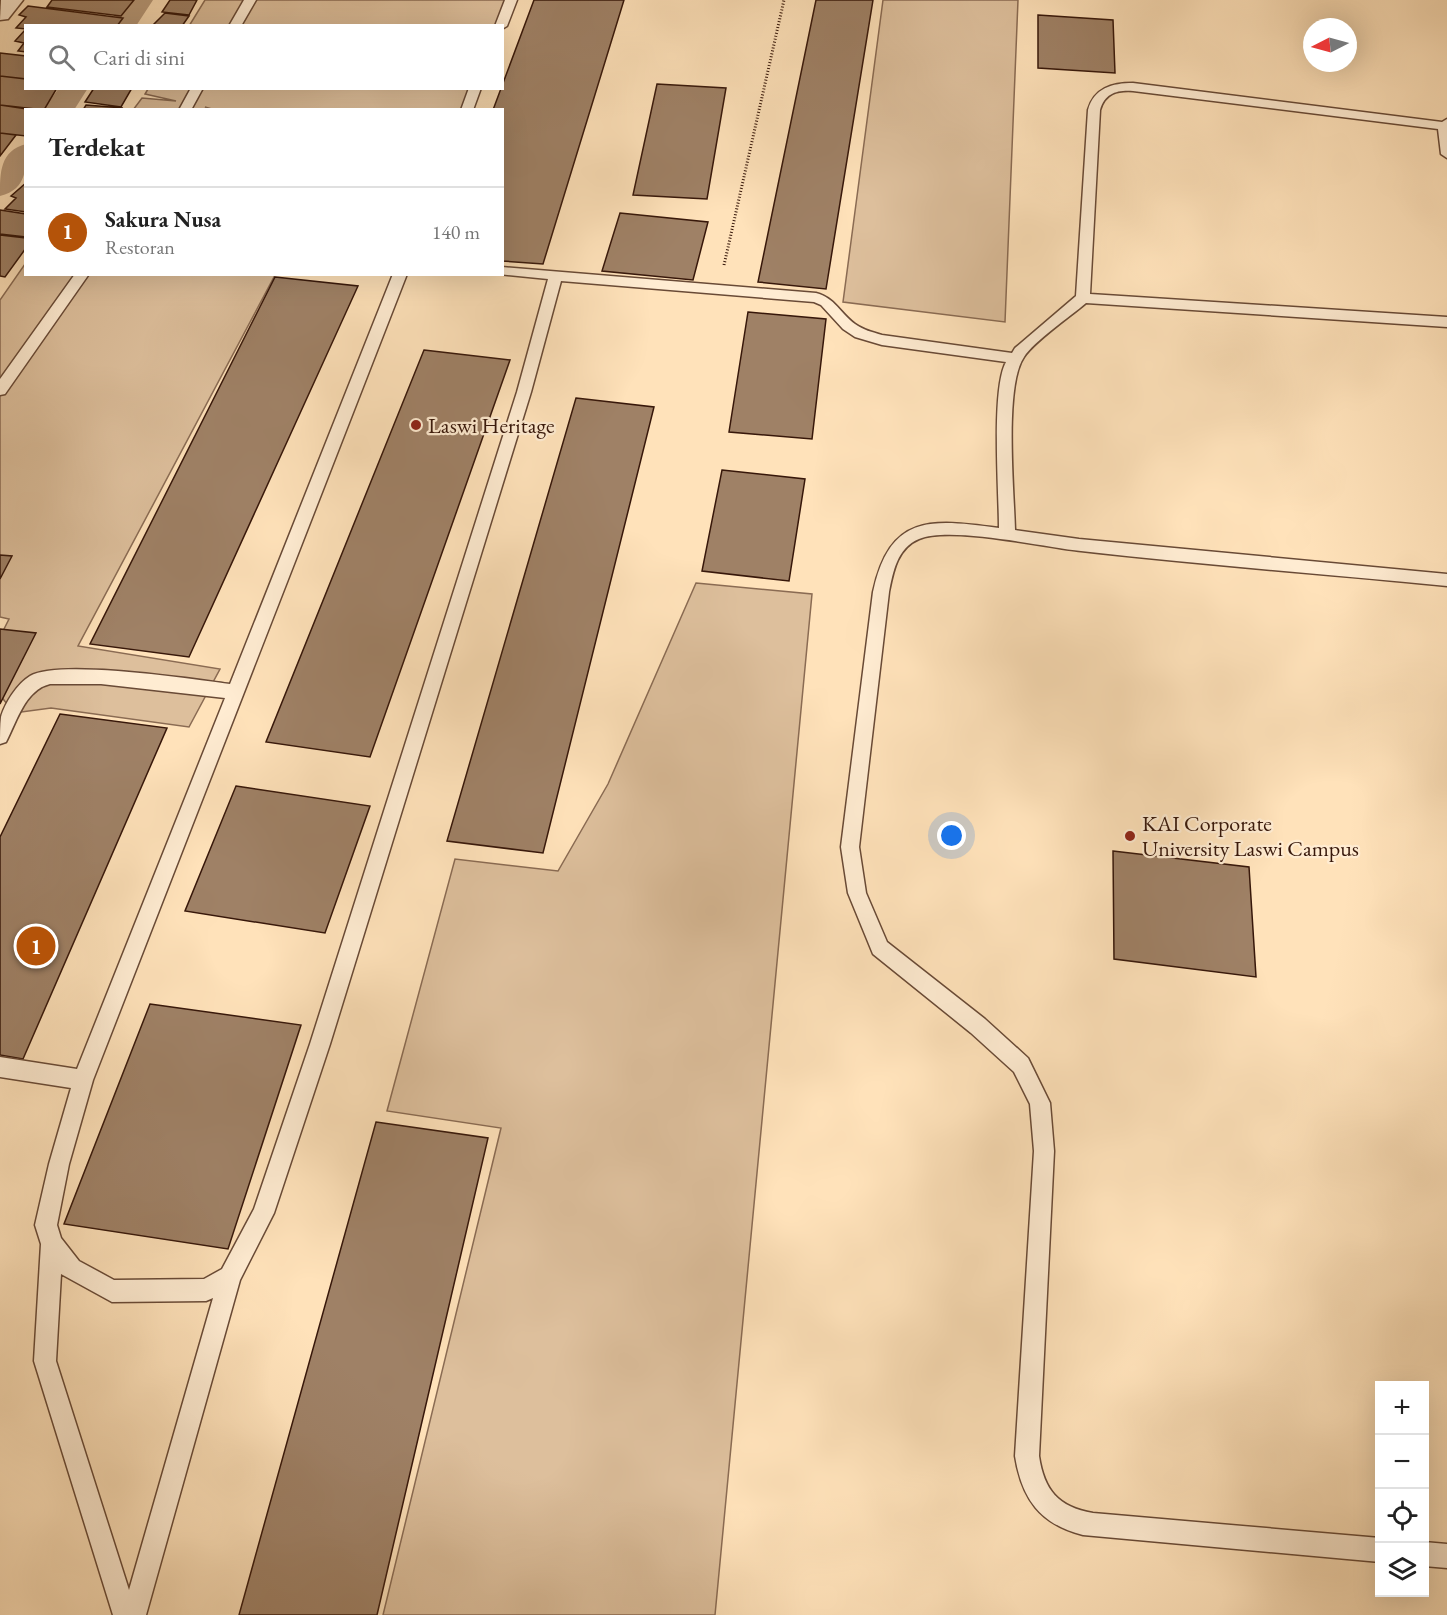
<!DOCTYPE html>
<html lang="id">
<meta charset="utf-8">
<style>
body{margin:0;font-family:"EB Garamond",serif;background:#f2f2f2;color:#222}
.controls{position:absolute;right:18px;bottom:18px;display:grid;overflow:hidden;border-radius:0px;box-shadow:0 6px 24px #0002}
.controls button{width:54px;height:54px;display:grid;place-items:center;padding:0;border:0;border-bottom:2px solid #e0e0e0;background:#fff;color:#222;font:30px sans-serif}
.compass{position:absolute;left:1303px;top:18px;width:54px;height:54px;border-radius:50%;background:#fff;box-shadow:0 6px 24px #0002;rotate:264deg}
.you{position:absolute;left:952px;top:836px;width:21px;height:21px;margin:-15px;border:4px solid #fff;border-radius:50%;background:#1a73e8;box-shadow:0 0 0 9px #1a73e833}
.badge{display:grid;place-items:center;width:39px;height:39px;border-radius:50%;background:#b45309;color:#fff;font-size:20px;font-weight:700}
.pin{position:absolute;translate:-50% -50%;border:3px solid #fff;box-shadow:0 2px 6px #0006}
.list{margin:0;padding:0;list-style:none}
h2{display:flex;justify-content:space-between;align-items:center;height:78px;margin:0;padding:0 24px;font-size:26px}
h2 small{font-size:20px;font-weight:400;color:#767676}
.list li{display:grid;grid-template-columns:39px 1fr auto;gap:18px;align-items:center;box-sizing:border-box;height:90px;padding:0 24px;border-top:2px solid #e0e0e0}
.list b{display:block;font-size:22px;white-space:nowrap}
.list p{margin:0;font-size:20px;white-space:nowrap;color:#767676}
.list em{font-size:20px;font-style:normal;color:#767676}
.icon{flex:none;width:33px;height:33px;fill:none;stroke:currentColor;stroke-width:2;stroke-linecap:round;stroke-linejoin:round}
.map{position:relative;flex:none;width:1447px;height:1615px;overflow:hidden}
.search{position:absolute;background:#fff;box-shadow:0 6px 24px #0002;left:24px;top:24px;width:480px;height:66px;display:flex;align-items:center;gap:15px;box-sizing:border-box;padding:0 21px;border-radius:0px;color:#767676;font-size:22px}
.panel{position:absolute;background:#fff;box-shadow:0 6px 24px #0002;left:24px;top:108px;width:480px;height:168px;border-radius:0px}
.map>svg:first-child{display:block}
.green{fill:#ddbf9c;stroke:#8a6b53;stroke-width:1.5}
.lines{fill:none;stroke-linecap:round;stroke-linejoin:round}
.canal{fill:#bb9d7e;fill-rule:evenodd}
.building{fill:#9f8166;stroke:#37170a;stroke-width:1.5}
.lane-casing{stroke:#694a36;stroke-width:3}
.street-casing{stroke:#694a36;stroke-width:3}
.path{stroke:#37170a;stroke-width:3;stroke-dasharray:1 2;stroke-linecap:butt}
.lane{fill:#ffecd2;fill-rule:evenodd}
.street{fill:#ffecd2;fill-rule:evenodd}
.poi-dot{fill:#8f2418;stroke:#ffecd2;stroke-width:2}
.labels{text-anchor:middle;stroke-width:4.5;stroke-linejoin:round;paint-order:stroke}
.poi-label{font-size:22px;fill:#37170a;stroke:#ffecd2;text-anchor:start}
</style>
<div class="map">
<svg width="1447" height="1615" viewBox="0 0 1447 1615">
<rect width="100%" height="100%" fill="#ffe2ba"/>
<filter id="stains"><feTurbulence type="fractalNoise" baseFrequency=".00333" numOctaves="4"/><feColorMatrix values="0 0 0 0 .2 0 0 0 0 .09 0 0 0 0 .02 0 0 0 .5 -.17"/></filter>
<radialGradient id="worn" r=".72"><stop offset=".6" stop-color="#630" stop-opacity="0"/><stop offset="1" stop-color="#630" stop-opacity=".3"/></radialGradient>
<path class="green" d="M205,0h301l-10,25 -307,1z
M883,0h135l-13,322 -162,-20z
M148,89h321l-8,20 -246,1 -10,-3 3,2 -75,1 9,-12 34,3 -31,-7z
M25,264l1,10 249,1 -197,371 142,23 -31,58 -138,-19 -37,5 -14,-18v-58l9,-18 -9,-2v-317z
M696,583l116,11 -97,1021h-332l118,-487 -114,-17 68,-252 103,12 50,-87z"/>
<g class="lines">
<path class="canal" d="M125,0h28l-17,26h-29z
M59,88h29l-14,22h-31z
M26,144c0,23 2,45 -26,52 0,-24 0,-45 26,-52z"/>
</g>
<path class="building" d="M52,0h82l-13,16 -74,-9z
M170,0h27l-8,15 -27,-3z
M534,0h90l-81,264 -41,-3v-151h-9z
M816,0h57l-47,289 -68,-7z
M28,6l95,12 -6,8h-91v3l-10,-1 10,-11 -7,-2z
M165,13l24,3 -7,10h-30z
M1038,15l75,5 2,53 -77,-5z
M26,29v23l-8,-1 6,-8 -9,-2z
M0,53l26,3v23l-26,-3z
M0,76l26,3v9h31l-13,22 -44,-5z
M657,84l69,4 -19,111 -74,-4z
M94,88h38l-11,19 -36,-5z
M0,105l34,5h-8v26l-26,-3z
M86,105l37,3 -40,2z
M0,133l16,2 -16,21z
M26,183v29l-21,-3 11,-11 -5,-2z
M0,210l26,4v23l-26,-3z
M620,213l88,9 -15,58 -91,-9z
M0,235l26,3v10l-21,29 -5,-1z
M275,277l83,9 -169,371 -99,-13z
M748,312l78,7 -14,120 -83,-7z
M424,350l86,10 -140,397 -104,-15z
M576,398l78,9 -111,446 -96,-12z
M722,470l83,9 -16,102 -87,-10z
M0,555l12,1 -12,23z
M0,629l36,4 -36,71z
M60,714l107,14 -144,331 -23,-4v-218z
M236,786l134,20 -45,127 -140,-22z
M1113,851l136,16 7,110 -142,-18z
M150,1004l151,21 -73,224 -164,-25z
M376,1122l112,16 -111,477h-138z"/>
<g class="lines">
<g class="lane-casing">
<path id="lane" d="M244,0h12l-15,26h-12z
M505,0h12l-10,26 -5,3v-3h-7z
M1133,83l309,39 5,-3v39l-6,-4 -3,-25 -305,-38c-16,-1 -28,2 -33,19l-10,184 357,23v10l-361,-24c-15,13 -53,39 -62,54 -20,29 -10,134 -9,173l64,9 368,35v12c-122,-12 -244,-21 -366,-35 -38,-4 -130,-25 -162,-12 -22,9 -26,33 -30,53l-30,255 7,46 21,49 98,77 43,39 22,45 4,48 -15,305c5,34 19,51 54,57l287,25v24l-297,-27c-43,-11 -61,-36 -68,-79l19,-305 -4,-47 -16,-32 -43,-39 -98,-79 -25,-61 -7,-46 32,-255c17,-78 57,-73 126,-64 0,-36 -8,-139 7,-166l-124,-17 -27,-8 -12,-8 -22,-24 -7,-3 -253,-21 -30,111 -201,652 -56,169 -34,67 -94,335h-33l-79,-254 7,-117 -6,-19 14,-61 22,-76 -71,-11v-20l77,12 148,-371 -124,-14h-51c-25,6 -33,37 -44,58l-6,2c0,-8 0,-19 1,-27 4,-14 16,-33 29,-41 29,-17 161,3 200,8l163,-410h14l-314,806 -24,84 -12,61 4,13 18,23 35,19 90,-1 18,-10 32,-60 56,-165 207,-652 31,-113 -50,-5h4v-7l314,26c19,5 24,20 39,31 8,6 17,8 27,11l130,18 3,-5 61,-52 12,-186c6,-22 24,-27 45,-27zM61,1274l51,28 94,-1 7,-3 -84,292 -73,-229z
M191,88h12l-12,22h-12z
M469,88h12l-8,22h-12z
M75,274h14l-84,120 -5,1v-16z
M1424,1542l23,2v24l-23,-2z"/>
</g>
<g class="street-casing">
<path id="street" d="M23,0l-15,19 -8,1 1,-20z"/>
</g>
<path class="path" d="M724,265l60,-265"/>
<use href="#lane" class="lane"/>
<use href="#street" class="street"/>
</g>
<g class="poi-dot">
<circle cx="416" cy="425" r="6"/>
<circle cx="1130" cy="836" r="6"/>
</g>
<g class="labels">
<g class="poi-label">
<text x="428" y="433">Laswi Heritage</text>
<text x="1142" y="831">KAI Corporate<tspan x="1142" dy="25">University Laswi Campus</tspan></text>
</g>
</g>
<rect width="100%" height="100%" filter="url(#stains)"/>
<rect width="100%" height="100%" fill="url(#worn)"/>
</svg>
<div class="controls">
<button>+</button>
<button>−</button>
<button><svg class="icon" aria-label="locate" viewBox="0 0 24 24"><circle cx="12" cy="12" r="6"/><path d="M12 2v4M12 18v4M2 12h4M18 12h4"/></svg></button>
<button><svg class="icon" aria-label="layers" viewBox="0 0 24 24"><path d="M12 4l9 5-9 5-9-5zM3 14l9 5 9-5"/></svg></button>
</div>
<svg class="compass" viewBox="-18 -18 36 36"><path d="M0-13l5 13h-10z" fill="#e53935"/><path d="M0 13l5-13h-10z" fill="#767676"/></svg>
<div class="you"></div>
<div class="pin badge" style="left:36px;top:946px">1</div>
<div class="search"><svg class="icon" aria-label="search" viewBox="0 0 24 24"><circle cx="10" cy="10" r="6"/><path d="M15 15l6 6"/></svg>Cari di sini</div>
<section class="panel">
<h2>Terdekat<small></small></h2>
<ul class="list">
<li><span class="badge">1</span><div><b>Sakura Nusa</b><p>Restoran</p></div><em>140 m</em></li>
</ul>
</section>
</div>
